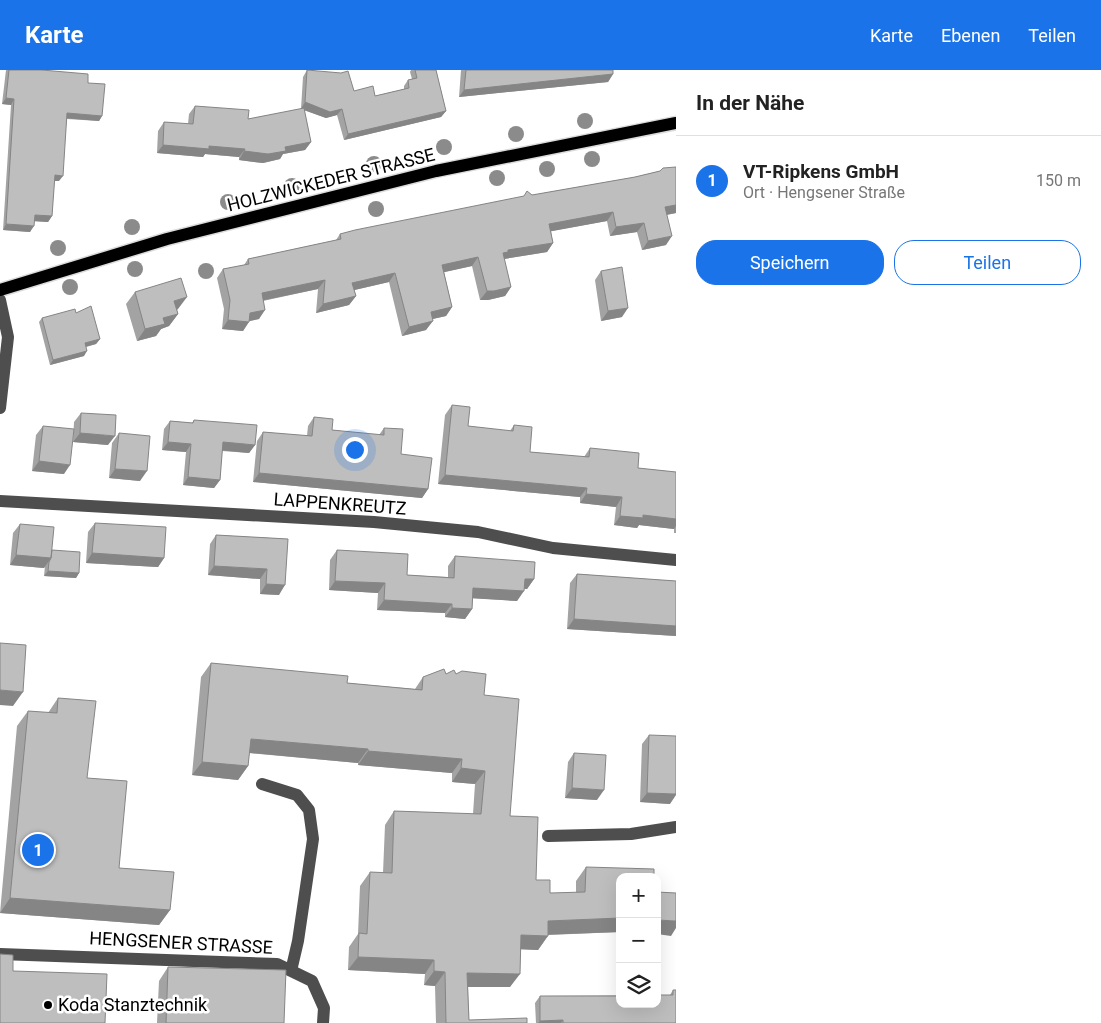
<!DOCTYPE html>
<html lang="de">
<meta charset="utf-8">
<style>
body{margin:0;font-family:Roboto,sans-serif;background:#f6f6f6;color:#222}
.controls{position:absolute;right:15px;bottom:15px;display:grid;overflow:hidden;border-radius:10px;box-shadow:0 5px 20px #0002}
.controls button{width:45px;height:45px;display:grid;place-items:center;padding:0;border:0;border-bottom:1px solid #e0e0e0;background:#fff;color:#222;font:25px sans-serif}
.you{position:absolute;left:354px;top:379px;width:18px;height:18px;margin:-12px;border:4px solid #fff;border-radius:50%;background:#1a73e8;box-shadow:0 0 0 8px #1a73e833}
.badge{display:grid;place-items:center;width:32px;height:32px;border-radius:50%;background:#1a73e8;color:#fff;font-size:16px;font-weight:700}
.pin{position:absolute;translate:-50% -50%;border:2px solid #fff;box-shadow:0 1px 5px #0006}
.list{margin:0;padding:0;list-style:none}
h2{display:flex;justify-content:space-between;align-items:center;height:65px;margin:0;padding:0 20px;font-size:21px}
h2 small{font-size:16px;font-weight:400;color:#767676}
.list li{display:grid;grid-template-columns:32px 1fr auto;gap:15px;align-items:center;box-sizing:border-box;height:90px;padding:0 20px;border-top:1px solid #e0e0e0}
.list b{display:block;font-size:19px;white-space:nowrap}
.list p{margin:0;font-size:16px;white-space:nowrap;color:#767676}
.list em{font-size:16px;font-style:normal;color:#767676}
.actions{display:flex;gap:10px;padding:15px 20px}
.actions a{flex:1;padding:11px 0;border:1px solid #1a73e8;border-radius:20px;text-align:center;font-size:18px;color:#1a73e8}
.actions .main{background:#1a73e8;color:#fff}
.icon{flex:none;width:28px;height:28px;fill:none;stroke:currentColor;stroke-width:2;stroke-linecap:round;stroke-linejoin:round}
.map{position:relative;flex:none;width:676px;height:953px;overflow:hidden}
header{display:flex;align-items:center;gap:30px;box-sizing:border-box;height:70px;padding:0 25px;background:#1a73e8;color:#fff}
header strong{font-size:24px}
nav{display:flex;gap:28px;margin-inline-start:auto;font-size:18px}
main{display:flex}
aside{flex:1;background:#fff}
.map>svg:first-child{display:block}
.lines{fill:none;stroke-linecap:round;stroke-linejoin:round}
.major-casing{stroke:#dbdbdb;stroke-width:15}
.minor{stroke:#4e4e4e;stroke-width:12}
.major{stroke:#000;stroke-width:12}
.tree{fill:#8b8b8b}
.wall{fill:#a3a3a3}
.shaded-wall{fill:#858585}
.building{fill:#bebebe;stroke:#858585}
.poi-dot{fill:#000;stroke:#fff;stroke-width:2}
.labels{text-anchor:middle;stroke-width:5;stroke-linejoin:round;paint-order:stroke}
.street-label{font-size:18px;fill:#000;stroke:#fff}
.poi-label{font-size:18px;fill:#000;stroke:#fff;text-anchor:start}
</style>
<header>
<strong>Karte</strong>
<nav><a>Karte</a><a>Ebenen</a><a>Teilen</a></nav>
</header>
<main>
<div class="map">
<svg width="676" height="953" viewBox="0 0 676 953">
<rect width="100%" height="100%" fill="#fff"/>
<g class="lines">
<g class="major-casing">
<path id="major" d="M0,220l167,-51 269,-68 240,-48"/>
</g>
<path class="minor" d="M0,230l8,37 -8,71
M0,431l374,21 104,10 75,16 123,12
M262,714l35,11 12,15 4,29 -15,102 -7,30
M548,766l83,-2 45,-7
M0,884l277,10 35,17 12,27 -1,15"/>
<use href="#major" class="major"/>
</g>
<g class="tree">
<circle cx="585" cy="51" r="8"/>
<circle cx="516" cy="64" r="8"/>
<circle cx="444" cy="77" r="8"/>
<circle cx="592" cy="89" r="8"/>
<circle cx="374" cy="94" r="8"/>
<circle cx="547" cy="99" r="8"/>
<circle cx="497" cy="108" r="8"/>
<circle cx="292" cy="116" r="8"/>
<circle cx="228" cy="132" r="8"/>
<circle cx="376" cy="139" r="8"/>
<circle cx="132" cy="157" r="8"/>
<circle cx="58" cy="178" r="8"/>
<circle cx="135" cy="199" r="8"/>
<circle cx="206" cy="201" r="8"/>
<circle cx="70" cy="217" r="8"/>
</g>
<path class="wall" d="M2,0h40l46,13 14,33 -3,5 -32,-2 -8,62h-5l-2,35 -4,6 -14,-1 -4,11 -27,-2 8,-125 -9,-1 4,-34z
M307,0l47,21 21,5 29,-7v-3l4,-6 4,-1 -2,-7 1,-2h25l10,41 -5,6 -97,23 -7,-25 -11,3 -22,-8 7,32 -6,8 -22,4 -3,5 -17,4 -24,-3v-3l-34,-3 -2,3 -46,-4 1,-22 6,-9 24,2 1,-10 6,-8 53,13 53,-10 2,-32z
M461,0h152v4l-5,8 -149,15z
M676,97v46l-9,2 -1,30 -24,5 -5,-18 -27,4 -3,-15 -56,10 2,12 -6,9 -43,7 7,28 -6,9 -17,4h-8l-8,-34 -28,6 8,35 -6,9 -14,3 -6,11 -24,6 -13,-54 -35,8 2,6 -7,9 -33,8 2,-24 -55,12 -4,18 -10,2 -6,10 -21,-2 2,-20 -7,-31 6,-9 21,-4 4,-6 88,-19 4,-6 192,-39 103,-18z
M601,201l21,46 -21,4 -6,-41z
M135,222l43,17 -1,1 1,4 -9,12 -8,3 -5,7 -19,5 -11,-37z
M76,243l24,26 -4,5 -10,3 -2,9 -34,9 -11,-43 3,-4z
M452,335l16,21 42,5 4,-6 16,27 54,5 6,-9 48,20 38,4v61h-2v-4l-35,-4 -2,3 -23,-3 2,-18 -36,-4v-6l-142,-13 7,-69z
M81,343l27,32 -35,-3 1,-20z
M314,347l18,13 47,5 5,-7 17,26 27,35 -6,9 -169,-16 4,-41 6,-9 44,4 1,-10z
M194,350l61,25 -6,8 -27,-2 -2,29 -6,8 -31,-3 3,-33 -24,-2 2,-21 6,-8 22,2z
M43,356l21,48 -32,-3 4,-36z
M119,363l21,48 -31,-3 3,-35z
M95,453l69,35 -6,9 -72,-4 2,-31z
M20,454l59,49 -3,5 -32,-2 1,-10 -1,2 -34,-3 3,-32z
M216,465l72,4 -9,56 -19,-1v-15l-52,-4 2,-31z
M337,480l70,25 41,2v-11l7,-10 79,23 -7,10h-3l-7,12 -44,-3 -1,11 -7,10 -20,-2v-4l-68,-3 1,-17 -49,-3 1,-30z
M577,504l99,7v55l-109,-7 3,-46z
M211,593l136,20 68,6 8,-12 23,-3h10l28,21 26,121 26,64 14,13h26v-12l10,-14 34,10v55l-72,3 -10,15 -17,-1 -11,38h-42l1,33 58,3h-91l-1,-37 -11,-1 1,-11 -77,-4 1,-23 9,-13 2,-48 10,-14 13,1 2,-48 9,-14 79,3 2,-30 -23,-2v-9l-94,-8v-2l-109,-10 -1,13 -10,14 -46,-5 9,-98z
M58,628l61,170 51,42 -11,15 -159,-12 17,-187 11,-15 20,2z
M649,665l21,69 -30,-2 2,-58z
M574,683l23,47 -32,-2 3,-36z
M168,897l116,56h-127l2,-42z
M673,920l3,33h-140l-1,-20 5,-7 130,-1z"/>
<path class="shaded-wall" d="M613,4l-5,8 -149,15 5,-7z
M6,28l8,1 -3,6 -9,-1z
M305,32l37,7 -5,6 -11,3 -25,-9z
M446,41l-5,6 -97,23 4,-6z
M67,43l35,3 -3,5 -36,-3z
M311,72l-6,8 -22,4 -3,5 -17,4 -24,-3 5,-9 41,-4z
M163,75l46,1 36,3 -6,8 -34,-3 -2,3 -46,-4z
M55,105l8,1 -4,5h-8z
M676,135v8l-17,3 6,-9z
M613,142l-6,9 -65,12 7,-9z
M35,145l17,1 -4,6 -17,-1z
M644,153l-7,9 -27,4 6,-9z
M6,154l28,2 -4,6 -27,-2z
M672,166l-6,9 -24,5 6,-9z
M553,173l-6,9 -43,7 -1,-6 5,-3z
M478,187l-6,9 -36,8 6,-9z
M395,203l-6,9 -43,10 6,-9z
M325,210l-7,9 -63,13 7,-9z
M511,217l-6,9 -17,4h-8l7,-9z
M356,226l-7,9 -33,8 7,-9z
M187,227l-9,12 -12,4 8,-12z
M452,237l-6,9 -22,5 7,-9z
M628,238l-6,9 -21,4 7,-10z
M265,240l-6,9 -14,3h4l-6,9 -21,-2 6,-9 22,-7z
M178,244l-9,12 -8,3 -5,7 -19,5 8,-12 18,-11z
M433,251l-7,9 -24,6 7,-9z
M100,269l-4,5 -15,4 4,-5z
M87,281l-3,5 -34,9 3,-5z
M80,363l35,3 -7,9 -35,-3z
M168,372l23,2 -5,8 -24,-2z
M223,372l32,3 -6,8 -31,-3z
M39,391l31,4 -6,9 -32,-3z
M115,399l32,2 -7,10 -31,-3z
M259,403l169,16 -6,9 -169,-16z
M445,405l142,13 -7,9 -142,-13z
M188,407l32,3 -6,8 -31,-3z
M586,424l36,3 -6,10 -36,-4z
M643,445l33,4v7l-2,3 -35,-4 -2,3 -23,-3 6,-9z
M92,483l72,5 -6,9 -72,-4z
M16,485l35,3 -7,10 -34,-3z
M214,496l53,3 -7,10 -52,-4z
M48,501l31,2 -3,5 -32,-2z
M525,509h9l-7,10 -9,-1z
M335,511l50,2 -7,10 -49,-3z
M266,514l19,1 -6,10 -19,-1z
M473,518l51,3 -7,10 -50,-3z
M384,530l68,4 -7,9 -68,-3z
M452,538l20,1 -7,10 -20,-2z
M574,549l102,7v10l-109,-7z
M0,620l23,2 -10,14 -13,-1z
M251,669l117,10 -10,14 -117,-11z
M368,681l94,8 -10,14 -94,-8z
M202,692l46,4 -10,14 -46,-5z
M461,698l24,3 -10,13 -23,-2z
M572,718l32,2 -7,10 -32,-2z
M647,723l29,1v1l-6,9 -30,-2z
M10,828l160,12 -11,15 -159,-12z
M620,848v14l-81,3 9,-14z
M657,850l19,1v7l-5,8 -14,-2z
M521,865l27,1 -10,14 -26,-1z
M358,887l76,3 -9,14 -77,-4z
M434,901l11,1 -10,14 -11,-1z
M467,903l53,1 -10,13h-52z
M563,950l-2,3h-23l2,-2z"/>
<path class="building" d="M9,0h33l46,4v9l17,1 -3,32 -35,-3 -4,63 -8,-1 -3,41 -17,-1 -1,11 -28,-2 8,-125 -8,-1z
M307,0l34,3 7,-2 6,20 19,-5 2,10 34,-8 -1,-8 9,-2 -2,-8h21l10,41 -98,23 -6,-25 -12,3 -25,-10z
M466,0h147v4l-149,16z
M195,36l54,4 -1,9 56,-11 7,34 -26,5 1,4 -18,3 -24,-3 1,-2 -36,-3v3l-46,-4 1,-23 29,2z
M676,97v38l-11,2 7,29 -24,5 -4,-18 -28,4 -3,-15 -64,12 4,19 -45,7v2l-5,1 8,34 -17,4h-7l-9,-34 -36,8 10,42 -21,5 2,9 -24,6 -14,-54 -43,10 4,13 -33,8 2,-24 -63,13 3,17 -15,3 -1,9 -21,-2 2,-20 -7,-31 26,-5 -1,-5 93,-20 -1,-5 15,-4 169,-34 3,-5 5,4 103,-18 25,-6 3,-3z
M622,197l6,41 -20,3 -7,-40z
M181,208l6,19 -13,4 4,13 -15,4 2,6 -20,5 -10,-37z
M91,236l9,33 -15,4 2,8 -34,9 -11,-42 33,-9 1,4z
M452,335l18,2 -2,19 45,5 1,-6 18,2 -2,25 59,5 1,-9 49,5 -1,15 38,4v47l-33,-4v3l-23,-2 2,-19 -36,-3 1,-6 -142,-13z
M81,343l35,2 -1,21 -35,-3z
M314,347l19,2 -1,11 52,5v-7l19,1 -2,25 31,4 -4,31 -169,-16 4,-41 49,4z
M194,350l63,5 -2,20 -32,-3 -3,38 -32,-3 3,-33 -23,-2 2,-21 23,2z
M43,356l31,3 -4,36 -31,-4z
M119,363l31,3 -3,35 -32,-2z
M95,453l71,4 -2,31 -72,-5z
M20,454l34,3 -3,31 -35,-3z
M216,465l72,4 -3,46 -19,-1 1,-15 -53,-3z
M52,480l28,2 -1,21 -31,-2 1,-9 2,-4z
M337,480l71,4 -1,21 47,3 1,-22 80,6 -1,17h-9l-1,12 -51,-3 -1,21 -20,-1v-4l-68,-4 1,-17 -50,-2z
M577,504l99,7v45l-102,-7z
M0,573l26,2 -3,47 -23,-2z
M211,593l137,13 -1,7 75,7 1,-13 21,-8 2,5 8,-4 2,4 6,-3 24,3 -2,21 35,4 -9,117 28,1 -2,63h14v13l35,-1 1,-25 68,2v8h-34v41l-72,3v15l-27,-1 -1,39 -53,-1 2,47 58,-2v5h-81l-1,-51 -11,-1v-11l-76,-3 1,-24 8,1 3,-62 22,1 2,-62 87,3 4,-43 -24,-3 1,-9 -94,-8v-2l-117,-10 -3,27 -46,-4z
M58,628l38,3 -9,77 40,3 -8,87 55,4 -4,38 -160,-12 18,-187 29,2z
M649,665l27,1v58l-29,-1z
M574,683l32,2 -2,35 -32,-2z
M657,822l19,1v28l-19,-1z
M0,884l13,1v16l94,3 -2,49h-105z
M168,897l118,3 -2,53h-118z
M673,920h3v33h-113v-3l-23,1v-25h80v8h37v-9h16z"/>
<circle class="poi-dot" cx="48" cy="935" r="5"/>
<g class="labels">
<g class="street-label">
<text transform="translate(331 110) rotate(-14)" y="6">HOLZWICKEDER STRASSE</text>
<text transform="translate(340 434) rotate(4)" y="6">LAPPENKREUTZ</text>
<text transform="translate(181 873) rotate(3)" y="6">HENGSENER STRASSE</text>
</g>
<g class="poi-label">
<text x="58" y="941">Koda Stanztechnik</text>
</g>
</g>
</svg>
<div class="controls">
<button>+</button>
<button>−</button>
<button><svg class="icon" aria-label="layers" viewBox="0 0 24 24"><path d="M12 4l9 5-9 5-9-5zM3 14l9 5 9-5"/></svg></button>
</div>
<div class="you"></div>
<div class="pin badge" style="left:38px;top:780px">1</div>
</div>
<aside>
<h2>In der Nähe<small></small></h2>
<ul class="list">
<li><span class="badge">1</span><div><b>VT-Ripkens GmbH</b><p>Ort · Hengsener Straße</p></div><em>150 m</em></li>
</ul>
<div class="actions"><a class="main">Speichern</a><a>Teilen</a></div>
</aside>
</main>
